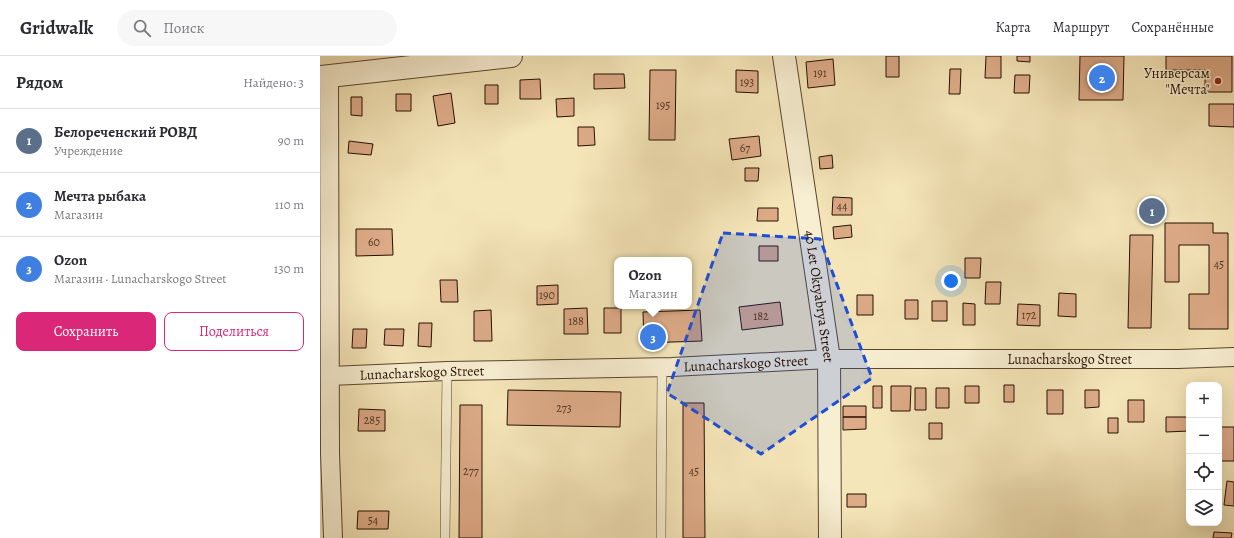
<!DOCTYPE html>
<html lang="ru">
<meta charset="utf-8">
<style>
body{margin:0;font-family:Alegreya,serif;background:#f7f7f7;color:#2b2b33}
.controls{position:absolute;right:12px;bottom:12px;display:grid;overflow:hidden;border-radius:8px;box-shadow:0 4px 16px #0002}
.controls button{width:36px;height:36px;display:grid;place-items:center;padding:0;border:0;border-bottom:1px solid #e1e1e2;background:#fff;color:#2b2b33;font:20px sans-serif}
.you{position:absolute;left:631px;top:225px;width:14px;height:14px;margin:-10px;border:3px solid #fff;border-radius:50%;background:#1a73e8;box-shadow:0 0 0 6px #1a73e833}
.badge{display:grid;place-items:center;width:26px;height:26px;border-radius:50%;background:#db2777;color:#fff;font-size:13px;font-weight:700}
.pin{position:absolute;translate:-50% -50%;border:2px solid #fff;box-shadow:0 1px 4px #0006}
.popup{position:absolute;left:294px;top:201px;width:78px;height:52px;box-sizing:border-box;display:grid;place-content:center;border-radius:8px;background:#fff;filter:drop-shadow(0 1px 3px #0005);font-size:13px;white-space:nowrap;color:#7c7c81}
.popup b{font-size:15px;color:#2b2b33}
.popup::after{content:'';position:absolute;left:50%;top:100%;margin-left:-8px;border:8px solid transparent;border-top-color:#fff}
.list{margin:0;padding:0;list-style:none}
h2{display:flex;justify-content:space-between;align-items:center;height:52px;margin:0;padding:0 16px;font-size:17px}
h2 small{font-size:13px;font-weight:400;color:#7c7c81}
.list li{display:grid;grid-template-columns:26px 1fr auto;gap:12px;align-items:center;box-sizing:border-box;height:64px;padding:0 16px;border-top:1px solid #e1e1e2}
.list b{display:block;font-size:15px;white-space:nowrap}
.list p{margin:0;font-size:13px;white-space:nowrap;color:#7c7c81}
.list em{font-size:13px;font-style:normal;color:#7c7c81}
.actions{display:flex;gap:8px;padding:12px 16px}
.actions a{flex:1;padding:9px 0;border:1px solid #db2777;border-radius:8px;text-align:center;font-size:14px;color:#db2777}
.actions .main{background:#db2777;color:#fff}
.icon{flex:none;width:22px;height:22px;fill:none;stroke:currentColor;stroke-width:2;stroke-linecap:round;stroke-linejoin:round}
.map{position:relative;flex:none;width:914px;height:482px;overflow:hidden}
header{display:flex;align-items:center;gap:24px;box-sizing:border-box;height:56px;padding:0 20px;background:#fff;border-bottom:1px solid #e1e1e2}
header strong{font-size:19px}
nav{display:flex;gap:22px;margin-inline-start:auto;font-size:14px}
.search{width:280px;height:36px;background:#f7f7f7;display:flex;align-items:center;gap:10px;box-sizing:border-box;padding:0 14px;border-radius:22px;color:#7c7c81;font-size:15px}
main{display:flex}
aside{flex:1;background:#fff}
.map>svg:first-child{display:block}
.building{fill:#ddab88;stroke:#260f00}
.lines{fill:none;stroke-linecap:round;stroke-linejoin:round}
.service-casing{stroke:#5a452e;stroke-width:10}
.minor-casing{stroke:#5a452e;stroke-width:20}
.tertiary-casing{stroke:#5a452e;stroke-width:24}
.service{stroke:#f8efd2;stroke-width:9}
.minor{stroke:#f8efd2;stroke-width:18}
.tertiary{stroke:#f8efd2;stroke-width:22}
.marked{fill:#1d4ed8;fill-opacity:0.2;stroke:#1d4ed8;stroke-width:3;stroke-dasharray:8 5;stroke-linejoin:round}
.poi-dot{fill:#8f2418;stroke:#f8efd2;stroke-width:1.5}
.labels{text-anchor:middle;stroke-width:3;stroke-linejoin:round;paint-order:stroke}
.number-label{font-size:12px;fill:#543622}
.poi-label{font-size:14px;fill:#260f00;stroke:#f8efd2;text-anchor:end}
.street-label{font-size:14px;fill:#260f00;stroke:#f8efd2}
</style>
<header>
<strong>Gridwalk</strong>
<div class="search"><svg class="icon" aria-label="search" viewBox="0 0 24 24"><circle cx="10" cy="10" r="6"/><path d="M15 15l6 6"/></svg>Поиск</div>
<nav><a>Карта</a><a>Маршрут</a><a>Сохранённые</a></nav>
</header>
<main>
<aside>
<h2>Рядом<small>Найдено: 3</small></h2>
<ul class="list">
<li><span class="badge" style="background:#5c6f8a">1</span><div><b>Белореченский РОВД</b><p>Учреждение</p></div><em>90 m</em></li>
<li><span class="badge" style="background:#3f7fe0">2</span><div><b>Мечта рыбака</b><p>Магазин</p></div><em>110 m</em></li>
<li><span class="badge" style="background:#3f7fe0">3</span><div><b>Ozon</b><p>Магазин · Lunacharskogo Street</p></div><em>130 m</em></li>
</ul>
<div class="actions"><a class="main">Сохранить</a><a>Поделиться</a></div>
</aside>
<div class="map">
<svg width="914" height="482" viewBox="0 0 914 482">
<rect width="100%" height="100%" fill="#f5e6b9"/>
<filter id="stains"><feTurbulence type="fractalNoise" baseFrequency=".005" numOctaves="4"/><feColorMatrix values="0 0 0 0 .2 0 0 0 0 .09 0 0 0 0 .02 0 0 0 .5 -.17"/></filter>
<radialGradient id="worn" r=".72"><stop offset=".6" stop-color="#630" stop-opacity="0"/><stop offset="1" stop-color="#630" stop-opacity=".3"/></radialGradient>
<path class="building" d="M566,0h13v21h-13z
M666,0h15v22h-16z
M697,0h13v6l-13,-1z
M760,0h44l-1,44h-44z
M846,0h66v36h-27v-22h-39z
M513,3l2,26 -27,3 -2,-26z
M630,13h11l-1,25h-11z
M330,14h26l-1,70h-26z
M416,14l22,1v22l-22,-1z
M274,18h30l1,14 -31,1z
M695,19h15l-1,18h-15z
M220,23l1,20h-21v-19z
M165,29h13v19h-13z
M131,37l4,30 -17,3 -5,-30z
M76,38h15v17h-15z
M31,41h11v19l-11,-1z
M254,42v18l-17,1 -1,-18z
M889,48h25v23l-25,-1z
M258,71h16l1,18 -17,1z
M439,80l2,20 -29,4 -3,-21z
M29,85l24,3 -2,11 -23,-2z
M512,99l1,13 -13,1 -1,-12z
M425,112h14l-1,13h-13z
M513,141l19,1v17h-20z
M438,152h20v13h-21z
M845,167h48v10h15v96h-39v-35h20v-49h-30v37h-14z
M531,169l1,12 -18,2 -1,-12z
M36,173h36l1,26 -37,1z
M810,179h23l-2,93h-23z
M439,190h19v15h-19z
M645,202h16l-1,20h-15z
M120,224h17l1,22h-17z
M666,226h15l-1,22h-15z
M238,229v19l-21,1v-19z
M739,237l17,1v23l-18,-1z
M537,239h16v20h-16z
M585,244h13v19h-13z
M612,245h15v20h-15z
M460,246l3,23 -41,5 -3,-23z
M643,247l12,1v21h-12z
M698,248l22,1v21l-23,-1z
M267,252l1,26h-24v-25z
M284,252h17v25h-17z
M171,254l1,31h-18v-30z
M380,254l2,31 -58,2 -1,-31z
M99,267h13l-1,24 -13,-1z
M33,273h14l-1,19h-14z
M65,273h19l-1,17 -19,-1z
M684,329h10v17h-10z
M553,330h9v22h-9z
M571,330h20l-1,25h-19z
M645,330h14v17h-14z
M595,332h11v22h-11z
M616,332h13v20h-13z
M188,334l113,2 -1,35 -113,-2z
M727,334h16v24h-16z
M765,334h14v17l-14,1z
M808,344h16v22h-16z
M363,347h21l1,135h-22z
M140,349h22v133h-23z
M523,350h23v11h-23z
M39,353l26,1v21h-27z
M523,361h23v12l-23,1z
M846,361h23v14l-23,1z
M788,362h10v15h-10z
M609,367h13v16h-13z
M899,371h15v34h-15z
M907,425l7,1v24l-10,-1z
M527,438h19v13h-19z
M38,455h31l-1,18h-31z
M894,476l18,1 -1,5h-18z"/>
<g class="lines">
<g class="service-casing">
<path id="service" d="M125,482l2,-167
M341,482l1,-171"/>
</g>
<g class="minor-casing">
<g id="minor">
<path d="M9,20l1,377 3,85"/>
<path id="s1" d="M10,320l117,-5 225,-4 157,-8h349l56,-2"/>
</g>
</g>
<g class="tertiary-casing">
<g id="tertiary">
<path id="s2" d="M464,0l45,303 1,179"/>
<path d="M0,21l191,-21"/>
</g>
</g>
<use href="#service" class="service"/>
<use href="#minor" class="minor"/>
<use href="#tertiary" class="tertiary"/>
</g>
<path class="marked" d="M403,177l97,6 52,139 -111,76 -94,-61z"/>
<circle class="poi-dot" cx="898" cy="25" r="4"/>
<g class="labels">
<g class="number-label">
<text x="500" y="21">191</text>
<text x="427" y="30">193</text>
<text x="343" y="53">195</text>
<text x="425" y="96">67</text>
<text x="522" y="154">44</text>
<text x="54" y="190">60</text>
<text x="899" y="212">45</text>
<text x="227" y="243">190</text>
<text x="709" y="263">172</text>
<text x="441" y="264">182</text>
<text x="256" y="269">188</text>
<text x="244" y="356">273</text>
<text x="52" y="368">285</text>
<text x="151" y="419">277</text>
<text x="374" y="419">45</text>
<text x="53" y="468">54</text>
</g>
<g class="poi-label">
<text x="890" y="22">Универсам<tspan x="890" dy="16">"Мечта"</tspan></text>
</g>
<g class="street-label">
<text dy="5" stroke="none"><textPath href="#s2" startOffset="243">40 Let Oktyabrya Street</textPath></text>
<text dy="5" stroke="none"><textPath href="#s1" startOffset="740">Lunacharskogo Street</textPath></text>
<text dy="5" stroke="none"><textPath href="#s1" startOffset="416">Lunacharskogo Street</textPath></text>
<text dy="5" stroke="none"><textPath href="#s1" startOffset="92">Lunacharskogo Street</textPath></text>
</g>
</g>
<rect width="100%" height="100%" filter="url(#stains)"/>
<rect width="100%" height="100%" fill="url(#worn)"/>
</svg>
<div class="controls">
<button>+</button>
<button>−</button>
<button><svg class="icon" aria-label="locate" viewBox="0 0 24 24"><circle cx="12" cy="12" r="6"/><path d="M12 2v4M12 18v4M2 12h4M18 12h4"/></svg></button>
<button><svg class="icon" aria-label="layers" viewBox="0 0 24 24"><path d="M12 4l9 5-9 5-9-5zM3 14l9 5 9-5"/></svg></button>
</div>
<div class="you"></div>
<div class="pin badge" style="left:832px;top:155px;background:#5c6f8a">1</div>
<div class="pin badge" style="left:782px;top:22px;background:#3f7fe0">2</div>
<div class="pin badge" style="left:333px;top:281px;background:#3f7fe0">3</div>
<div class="popup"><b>Ozon</b>Магазин</div>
</div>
</main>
